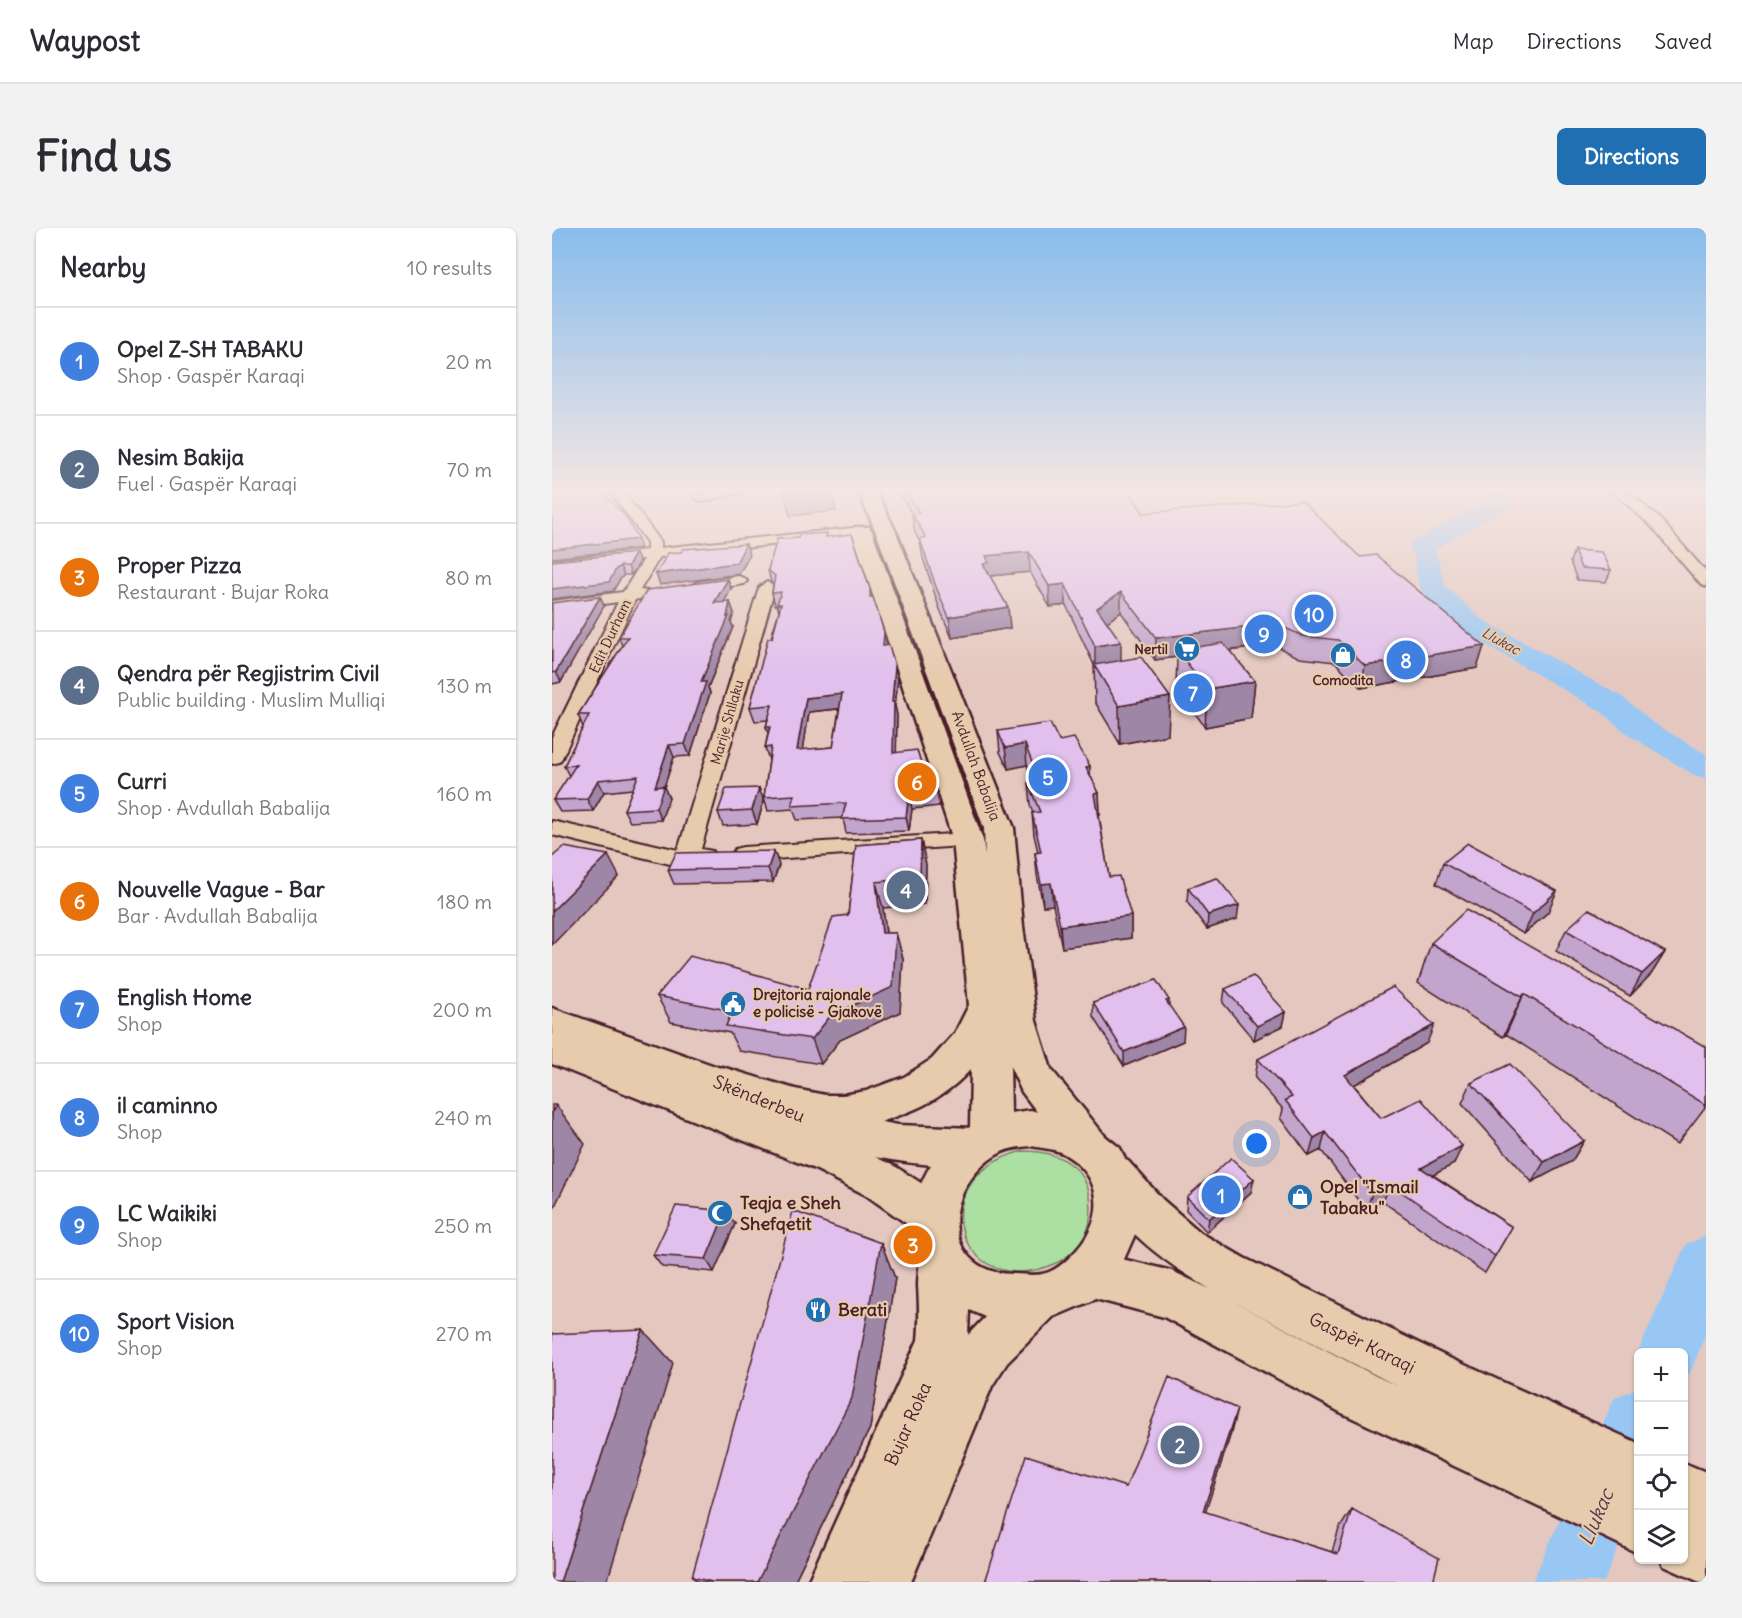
<!DOCTYPE html>
<meta charset="utf-8">
<style>
body{margin:0;font-family:Delius,sans-serif;background:#f2f2f3;color:#2b2b33}
.controls{position:absolute;right:18px;bottom:18px;display:grid;overflow:hidden;border-radius:9px;box-shadow:0 2px 4px #0004}
.controls button{width:54px;height:54px;display:grid;place-items:center;padding:0;border:0;border-bottom:2px solid #e1e1e2;background:#fff;color:#2b2b33;font:30px sans-serif}
.you{position:absolute;left:705px;top:916px;width:21px;height:21px;margin:-15px;border:4px solid #fff;border-radius:50%;background:#1a73e8;box-shadow:0 0 0 9px #1a73e833}
.badge{display:grid;place-items:center;width:39px;height:39px;border-radius:50%;background:#1f6fb2;color:#fff;font-size:20px;font-weight:700}
.pin{position:absolute;translate:-50% -50%;border:3px solid #fff;box-shadow:0 2px 6px #0006}
.list{margin:0;padding:0;list-style:none}
h2{display:flex;justify-content:space-between;align-items:center;height:78px;margin:0;padding:0 24px;font-size:26px}
h2 small{font-size:20px;font-weight:400;color:#7c7c81}
.list li{display:grid;grid-template-columns:39px 1fr auto;gap:18px;align-items:center;box-sizing:border-box;height:108px;padding:0 24px;border-top:2px solid #e1e1e2}
.list b{display:block;font-size:22px;white-space:nowrap}
.list p{margin:0;font-size:20px;white-space:nowrap;color:#7c7c81}
.list em{font-size:20px;font-style:normal;color:#7c7c81}
.icon{flex:none;width:33px;height:33px;fill:none;stroke:currentColor;stroke-width:2;stroke-linecap:round;stroke-linejoin:round}
.map{position:relative;flex:none;width:1154px;height:1354px;overflow:hidden;border-radius:9px}
header{display:flex;align-items:center;gap:36px;box-sizing:border-box;height:84px;padding:0 30px;background:#fff;border-bottom:2px solid #e1e1e2}
header strong{font-size:28px}
nav{display:flex;gap:33px;margin-inline-start:auto;font-size:21px}
.intro{display:flex;align-items:center;justify-content:space-between;box-sizing:border-box;height:144px;padding:0 36px}
h1{margin:0;font-size:42px}
.button{padding:15px 27px;border-radius:9px;background:#1f6fb2;color:#fff;font-size:21px;font-weight:700}
main{display:flex;gap:36px;padding:0 36px}
aside{flex:1;background:#fff;border-radius:9px;box-shadow:0 2px 4px #0004}
.map>svg:first-child{display:block}
.green{fill:#abe0a2;stroke:#7a8066;stroke-width:1.5}
.lines{fill:none;stroke-linecap:round;stroke-linejoin:round}
.river{fill:#99c7f4;fill-rule:evenodd}
.minor-casing{stroke:#4a1f2b;stroke-width:4}
.secondary-casing{stroke:#4a1f2b;stroke-width:5}
.primary-casing{stroke:#4a1f2b;stroke-width:5}
.minor{fill:#e6cbad;fill-rule:evenodd}
.secondary{fill:#e6cbad;fill-rule:evenodd}
.primary{fill:#e6cbad;fill-rule:evenodd}
.wall{fill:#c2a5cc;stroke:#4a1f2b;stroke-width:1.5;fill-rule:evenodd}
.shaded-wall{fill:#9e86a6;stroke:#4a1f2b;stroke-width:1.5}
.building{fill:#e1c0ed;stroke:#4a1f2b;stroke-width:1.5;fill-rule:evenodd}
.labels{text-anchor:middle;stroke-width:4.5;stroke-linejoin:round;paint-order:stroke}
.far-street-label{font-size:14px;fill:#4a1f2b;stroke:#e6cbad}
.far-water-label{font-size:14px;font-style:italic;fill:#563849;stroke:#e6cbad}
.far-poi-label{font-size:14px;font-weight:bold;fill:#4a1f2b;stroke:#e6cbad;text-anchor:end}
.street-label{font-size:15px;fill:#4a1f2b;stroke:#e6cbad}
.poi-label{font-size:15px;font-weight:bold;fill:#4a1f2b;stroke:#e6cbad;text-anchor:start}
.near-street-label{font-size:18px;fill:#4a1f2b;stroke:#e6cbad}
.near-poi-label{font-size:18px;font-weight:bold;fill:#4a1f2b;stroke:#e6cbad;text-anchor:start}
.near-water-label{font-size:20px;font-style:italic;fill:#563849;stroke:#e6cbad}
</style>
<header>
<strong>Waypost</strong>
<nav><a>Map</a><a>Directions</a><a>Saved</a></nav>
</header>
<div class="intro"><h1>Find us</h1><a class="button">Directions</a></div>
<main>
<aside>
<h2>Nearby<small>10 results</small></h2>
<ul class="list">
<li><span class="badge" style="background:#3f7fe0">1</span><div><b>Opel Z-SH TABAKU</b><p>Shop · Gaspër Karaqi</p></div><em>20 m</em></li>
<li><span class="badge" style="background:#5c6f8a">2</span><div><b>Nesim Bakija</b><p>Fuel · Gaspër Karaqi</p></div><em>70 m</em></li>
<li><span class="badge" style="background:#e8710a">3</span><div><b>Proper Pizza</b><p>Restaurant · Bujar Roka</p></div><em>80 m</em></li>
<li><span class="badge" style="background:#5c6f8a">4</span><div><b>Qendra për Regjistrim Civil</b><p>Public building · Muslim Mulliqi</p></div><em>130 m</em></li>
<li><span class="badge" style="background:#3f7fe0">5</span><div><b>Curri</b><p>Shop · Avdullah Babalija</p></div><em>160 m</em></li>
<li><span class="badge" style="background:#e8710a">6</span><div><b>Nouvelle Vague - Bar</b><p>Bar · Avdullah Babalija</p></div><em>180 m</em></li>
<li><span class="badge" style="background:#3f7fe0">7</span><div><b>English Home</b><p>Shop</p></div><em>200 m</em></li>
<li><span class="badge" style="background:#3f7fe0">8</span><div><b>il caminno</b><p>Shop</p></div><em>240 m</em></li>
<li><span class="badge" style="background:#3f7fe0">9</span><div><b>LC Waikiki</b><p>Shop</p></div><em>250 m</em></li>
<li><span class="badge" style="background:#3f7fe0">10</span><div><b>Sport Vision</b><p>Shop</p></div><em>270 m</em></li>
</ul>
</aside>
<div class="map">
<svg width="1154" height="1354" viewBox="0 0 1154 1354">
<rect width="100%" height="100%" fill="#e4c8c0"/>
<filter id="ink" filterUnits="userSpaceOnUse"><feTurbulence type="fractalNoise" baseFrequency=".0167" numOctaves="2"/><feDisplacementMap in="SourceGraphic" scale="12" xChannelSelector="R" yChannelSelector="G"/><feConvolveMatrix kernelMatrix="1 2 1 2 8 2 1 2 1" color-interpolation-filters="sRGB"/></filter>
<g filter="url(#ink)">
<path class="green" d="M470,923c44,0 74,21 68,69 -2,16 -17,35 -32,42 -95,46 -144,-81 -36,-111z"/>
<g class="lines">
<path class="river" d="M930,261h27l4,11 -7,11 -18,7 -53,31 11,38 36,32 139,77 31,26 54,32v24l-12,-3 -64,-39 -31,-26 -137,-79 -32,-30 -9,-11 -4,-12 -3,-23 -5,-8 3,-5 60,-34 18,-7 1,-4z
M1154,1008v97l-16,41 -6,2v-24l-46,2v-2l48,-108z
M1086,1160v109l-34,85h-72l83,-185z"/>
<g class="minor-casing">
<path id="minor" d="M56,261h13l40,53v6l201,-21 7,4 -7,4 -202,22 -20,33 8,1 2,3 -2,3 -13,3 -73,158 -3,4 -7,2v-27l66,-135 -66,9v-10l71,-9 21,-33 -92,9v-8l95,-10v-8z
M170,261h23l-1,3 -42,10 -7,-4 2,-3z
M1058,261h14l36,30 46,53v15l-5,-2 -51,-60z
M187,348l5,2 3,3 -3,3 -47,8 -8,-5 8,-5z
M215,354l8,5 -74,262 12,2 3,5 -3,5 -39,4 -122,-30v-14l126,29 81,-263z
M416,605l8,2 3,5 -3,5 -233,16 -8,-2 -3,-5 3,-5 8,-2z"/>
</g>
<g class="secondary-casing">
<path id="secondary" d="M0,780l208,74 6,12 -6,12 -7,2 27,10 5,-14 14,-6 67,21 32,6 75,3 15,6 6,13 -6,13c-30,11 -81,3 -113,-3l21,10 53,34 6,15 -6,15 -16,6 -16,-6 -51,-36 -49,-25 -265,-106z
M561,928l15,5 35,39 38,33 43,25 203,99 191,86v110l-298,-141 -176,-95 -76,-20 -16,-7 -7,-16 7,-16 16,-7 84,20 38,18c-46,-27 -95,-63 -119,-114l7,-14zM674,1070l171,88 -21,-10z
M1132,1235l22,9v110h-6l-36,-16 -3,-6h23z"/>
</g>
<g class="primary-casing">
<path id="primary" d="M305,261h18l21,43 118,296 9,98 13,95 15,48 54,67 15,12 20,44 -1,33 -21,48 -25,27 -40,17 -46,46 -15,23 -81,196h-103l110,-242c2,-19 1,-36 0,-55 0,-9 2,-19 1,-28 -1,-9 -6,-17 -7,-26 -1,-40 22,-84 58,-104l1,-58c-19,21 -41,35 -68,45 -20,7 -41,16 -62,16 -41,2 -94,-21 -133,-34l-6,-12 6,-12 14,-5 73,22 30,6h18l23,-4 38,-14 28,-18 23,-26 14,-28 -16,-165 -101,-309 3,-4h14l3,4 111,309 2,16 -1,-28 -108,-296zM458,838l12,26 15,20 -6,-2 -20,3zM479,918c11,2 26,3 35,9 41,25 38,69 6,100 -8,8 -18,17 -30,19 -8,2 -19,0 -28,0 -17,0 -33,-4 -45,-17 -29,-34 -4,-86 31,-104 9,-5 21,-6 31,-7zM417,1082l16,7 -17,18z"/>
</g>
<use href="#minor" class="minor"/>
<use href="#secondary" class="secondary"/>
<use href="#primary" class="primary"/>
</g>
<path class="wall" d="M345,261h231l15,24 217,44 124,89 -7,22 -116,20 -26,-26 -35,-4 -26,-13 -44,6 25,30 -4,37 -46,9 -29,-40 1,-30 -22,3 -34,-48 -14,10 14,38 47,75 -48,9 -25,-42 -1,-37 -28,-60 -16,2 -20,-35 -40,4 20,52 -58,10 -13,-31 -16,-49 -3,-16 -5,-9 -3,-19z
M276,309l42,52 2,8 26,82 -3,27 2,9 -1,38 27,16 14,23 2,14 -27,3 -3,22 -63,2 -3,-15 -46,2 -4,-11 -25,2 -4,-14 5,-37 -4,-12 3,-15 -2,-6 2,-7 -13,1 -5,-14 29,-96 -2,-6h-2l-3,-12 1,-9 -2,-2 -3,-12zM287,481l-6,38 -30,3 6,-38z
M1022,322l37,20 -5,12 -29,-2 -7,-18z
M84,325l4,9 -9,13h-7l-4,4 -7,12 -61,8v-38z
M176,351l3,10 -7,13h6l4,11 -3,9 2,5 -25,60 2,6 -20,63 -16,1 -10,30 5,11 -8,22 -31,2 -6,-12 9,-21 -29,3 -11,19 -33,1 -7,-12 16,-24 -5,-10 19,-39 -5,-12 44,-69 -3,-9z
M48,369l4,9 -43,76 -9,2v-81z
M446,503l61,10 32,36 8,16 1,22h-1l10,62 22,39v22l-69,10 -9,-43 -10,1 -6,-31 -2,-22 3,-1 -4,-17 -2,-22h1l-3,-8 -2,-22 5,-1 -6,-17 -19,4 -8,-17z
M207,560l5,13 -7,23 -34,2 -5,-14z
M369,612l5,25 -1,39 -42,4 3,25h10l7,26 -3,53 -60,28 -19,24 -82,-13 -9,-18 -59,-11 -14,-26 151,-7 40,-74 8,-70z
M222,623l5,14 -6,17 -99,2 -6,-14z
M891,635l105,49 -24,22 -88,-50z
M636,660l49,31 -30,10 -20,-27z
M1014,702l99,22 -13,21 -22,23 -74,-45z
M879,715l275,104v59l-29,38 -171,-110 -3,3 -85,-54z
M673,761l61,23 -3,14 -29,14 -31,-37z
M617,772v6l14,35 -59,25 -31,-49v-14z
M875,815l-73,42 27,33 73,46 -21,11 79,52 -27,46 -102,-71 -17,9 -45,-61 -12,6 -28,-38 2,-9 -28,-31 3,-19z
M919,855l113,58 -12,20 -40,21 -70,-79z
M699,964l-44,40 -21,-22 1,-13z
M183,996l-21,48 -52,-5 -9,-12z
M329,1015l14,35 -25,150 -76,154h-95l-7,-5z
M679,1205l-26,79 127,40 7,-23 13,-20 81,73h-448l141,-95z"/>
<path class="shaded-wall" d="M231,261h48l5,22 -46,5z
M86,311l3,9 -89,10v-9z
M194,316l4,11 -11,19 -79,11 -4,-11z
M477,324l1,20 -40,4 -7,-12 3,-8z
M84,325l4,9 -9,13 -3,-9z
M68,338l4,9 -4,4 -7,12 -61,8v-10l64,-20z
M176,351l3,10 -13,25 -4,-11z
M513,356l1,21 -16,2 -1,-21z
M569,364v20l-24,17v-21z
M48,369l4,9 -43,76 -5,-10z
M178,374l4,11 -3,9 2,5 -25,60 2,6 -20,63 -5,-12 16,-62 26,-65z
M456,379l2,21 -58,10 -3,-21z
M724,396l-2,21 -92,11 -5,-6v7l-22,3 1,-22z
M332,404l3,13 -2,14 -2,-13z
M569,414v22l-26,4v-22z
M932,418l-7,22 -116,20 4,-22z
M343,438l3,13 -3,27 2,9 -1,52 -3,-14 -1,-51z
M703,453l-4,37 -46,9 2,-38z
M290,466l3,14 -36,4 -8,52 -4,-14 9,-52z
M618,469l-2,38 -48,9 -1,-38z
M473,516l2,21 -19,4 -3,-21z
M117,517l5,12 -10,30 5,11 -8,22 -5,-12 -1,-21z
M538,538l1,21 -5,-20z
M46,552l6,12 -11,19 -6,-12z
M207,560l5,13 -7,23 -5,-14z
M547,565l1,22h-4l-1,-21z
M357,566l3,15 -3,22 -3,-14z
M369,612l5,25 -1,39 -5,-26z
M222,623l5,14 -6,17 -5,-14z
M56,627l11,21 -67,69v-34z
M324,654l7,26 6,51 -7,-26z
M499,655l2,22 -10,1 -2,-22z
M1005,663l-9,21 -24,22 9,-21z
M687,677l-2,14 -30,10 1,-14z
M579,688v22l-69,10 -2,-22z
M344,705l7,26 -3,53 -60,28 -19,24 -9,-25z
M1113,724l-13,21 -22,23 12,-22z
M972,766l-18,40 -3,3 19,-40z
M734,784l-3,14 -29,14 3,-14z
M882,797l-7,18 -87,50 5,-18z
M632,799l-1,14 -59,25v-14z
M4,877l29,39 -33,68v-100z
M773,904l-4,18 -12,6 5,-18z
M1032,913l-12,20 -40,21 12,-20z
M910,918l-8,18 -40,21 7,-17z
M702,951l-3,13 -44,40 2,-13z
M838,956l-7,18 -17,9 6,-18z
M174,983l9,13 -21,48 -8,-13z
M329,1015l14,35 -25,150 -76,154h-37z
M91,1102l30,33 -66,219h-47z
M685,1181l-6,24 -32,99 4,-21z"/>
<path class="building" d="M29,261h18l26,27 13,23 -86,10v-56z
M353,261h223l15,24 159,-12 58,56 16,-2 108,91 -119,20 -27,-26 -35,-4 -27,-12 -120,14 -35,-46 -24,16 24,34 -26,4 -30,-62 -16,2 -20,-34 -43,4 3,7 -6,1 25,43 -59,10 -13,-30 -16,-48 6,-2 -14,-23 7,-1z
M275,305l-1,4 26,-3 18,55v8h3l11,35 -1,14 6,-1 6,21 -3,36h2l-1,51 24,-3 6,19h6l8,23 -28,2 -3,23 -64,2 4,-16 -54,3 3,-11 -31,2 7,-50 -6,1 5,-21h-4l6,-22 -22,2 18,-69h4l9,-34h-4l4,-12 -9,1 3,-17 -7,-6 9,-31 21,-1 1,-3zM290,466l-9,53 -36,3 9,-52z
M194,316l-10,19 -80,11 12,-21 13,-1 2,-3z
M1022,322l28,2 9,18 -30,-2z
M84,325l-8,13h-8l-4,3 -7,13 -57,7v-28z
M176,351l-14,24 16,-1 -3,15 2,-1 -28,66h5l-21,62 -16,1 -14,42 9,-1 -8,22 -32,2 14,-34 -40,4 -11,19 -34,1 23,-35 -12,1 25,-51h-11l50,-78h-9l28,-47z
M48,369l-44,75 -4,1v-70z
M671,415l32,38 -48,8 -30,-39z
M589,429l29,40 -51,9 -25,-41z
M498,495l9,18 15,-3 16,28 -4,1 13,26 -4,1 14,83 10,-1 12,40 -71,10 -9,-43 -10,1 -6,-31 6,-1 -9,-39 8,-1 -12,-29 11,-2 -14,-37 -20,4 -7,-17z
M207,560l-7,22 -34,2 8,-23z
M369,612l-1,38 -44,4 6,51h14l-3,54 -62,28 -19,24 -86,-13 6,-15 -75,-15 33,-40 118,33 25,-72 15,-2 8,-70z
M916,615l89,48 -24,22 -90,-50z
M12,619l44,8 -56,56v-54z
M222,623l-6,17 -100,2 8,-17z
M665,650l22,27 -31,10 -20,-27z
M1037,681l76,43 -23,22 -76,-44z
M914,682l240,137v58l-182,-111 -2,3 -91,-54z
M701,748l33,36 -29,14 -32,-37z
M604,752l13,20 -3,1 18,26 -60,25 -31,-49z
M841,759l41,38 -89,50 36,43 40,-19 41,47 -41,22 91,59 -17,29 -105,-72 -18,9 -47,-61 -11,6 -29,-38 7,-3 -34,-38z
M958,836l74,77 -40,21 -73,-79z
M0,877h4l-4,7z
M679,930l23,21 -45,40 -22,-22z
M124,978l50,5 -20,48 -53,-4z
M241,983l88,32 -29,155 -95,184h-45l-20,-5z
M91,1102l-83,252h-8v-248z
M617,1149l68,32 -34,102 135,43 14,-45 87,49 -6,24h-448l41,-127 100,32z"/>
</g>
<linearGradient id="sky" x2="0" y2="1"><stop stop-color="#88bced"/><stop offset="0.58" stop-color="#f3e6e3"/><stop offset="1" stop-color="#f3e6e3" stop-opacity="0"/></linearGradient>
<rect width="1154" height="451" fill="url(#sky)"/>
<defs>
<g id="supermarket-disc" transform="scale(1.35)"><circle r="9.5" fill="#1f6fb2" stroke="#e6cbad"/><path d="M-6-5.5h2.5l.6 2H6L4.5 2H-2.5L-4.4-4H-6ZM-1.5 3.2a1.3 1.3 0 1 0 .1 0ZM3 3.2a1.3 1.3 0 1 0 .1 0Z" fill="#fff"/></g>
<g id="shop-disc" transform="scale(1.35)"><circle r="9.5" fill="#1f6fb2" stroke="#e6cbad"/><path d="M-5-2.5h2.3a2.7 3.5 0 0 1 5.4 0H5L5.5 6h-11ZM-1.5-2.5h3a1.5 2.3 0 0 0-3 0Z" fill="#fff"/></g>
<g id="civic-disc" transform="scale(1.35)"><circle r="9.5" fill="#1f6fb2" stroke="#e6cbad"/><path d="M-.6-6.5H3V-4.5H.6V-3L4-1V1h2V6H-6V1h2V-1L-.6-3ZM-1.2 2.5V6h2.4V2.5Z" fill="#fff"/></g>
<g id="mosque-disc" transform="scale(1.35)"><circle r="9.5" fill="#1f6fb2" stroke="#e6cbad"/><path d="M3.5-4.9A6 6 0 1 0 3.5 4.9A5 5 0 1 1 3.5-4.9Z" fill="#fff"/></g>
<g id="restaurant-disc" transform="scale(1.35)"><circle r="9.5" fill="#1f6fb2" stroke="#e6cbad"/><path d="M-5-6h1v4h1v-4h1v4h1v-4h1v5L-1.5 .5V6h-2V.5L-5-1ZM5-6V6H3V1.5H1.5Q1.5-4 5-6Z" fill="#fff"/></g>
</defs>
<g fill-rule="evenodd">
<use href="#supermarket-disc" x="635" y="421"/>
<use href="#shop-disc" x="791" y="427"/>
<use href="#civic-disc" x="181" y="776"/>
<use href="#shop-disc" x="748" y="969"/>
<use href="#mosque-disc" x="168" y="985"/>
<use href="#restaurant-disc" x="266" y="1082"/>
</g>
<g class="labels">
<g class="far-street-label">
<text transform="translate(58 408) rotate(-65)" y="5">Edit Durham</text>
<text transform="translate(175 494) rotate(-74)" y="5">Marije Shllaku</text>
</g>
<g class="far-water-label">
<text transform="translate(949 413) rotate(29)" y="5">Llukac</text>
</g>
<g class="far-poi-label">
<text x="616" y="426">Nertil</text>
<text x="791" y="457" text-anchor="middle">Comodita</text>
</g>
<g class="street-label">
<text transform="translate(424 538) rotate(70)" y="5">Avdullah Babalija</text>
</g>
<g class="poi-label">
<text x="201" y="772">Drejtoria rajonale<tspan x="201" dy="17">e policisë - Gjakovë</tspan></text>
</g>
<g class="near-street-label">
<text transform="translate(207 871) rotate(22)" y="6">Skënderbeu</text>
<text transform="translate(810 1115) rotate(26)" y="6">Gaspër Karaqi</text>
<text transform="translate(356 1196) rotate(-66)" y="6">Bujar Roka</text>
</g>
<g class="near-poi-label">
<text x="768" y="965">Opel "Ismail<tspan x="768" dy="21">Tabaku"</tspan></text>
<text x="188" y="981">Teqja e Sheh<tspan x="188" dy="21">Shefqetit</tspan></text>
<text x="286" y="1088">Berati</text>
</g>
<g class="near-water-label">
<text transform="translate(1044 1289) rotate(-67)" y="7">Llukac</text>
</g>
</g>
</svg>
<div class="controls">
<button>+</button>
<button>−</button>
<button><svg class="icon" aria-label="locate" viewBox="0 0 24 24"><circle cx="12" cy="12" r="6"/><path d="M12 2v4M12 18v4M2 12h4M18 12h4"/></svg></button>
<button><svg class="icon" aria-label="layers" viewBox="0 0 24 24"><path d="M12 4l9 5-9 5-9-5zM3 14l9 5 9-5"/></svg></button>
</div>
<div class="you"></div>
<div class="pin badge" style="left:669px;top:967px;background:#3f7fe0">1</div>
<div class="pin badge" style="left:628px;top:1217px;background:#5c6f8a">2</div>
<div class="pin badge" style="left:361px;top:1017px;background:#e8710a">3</div>
<div class="pin badge" style="left:354px;top:662px;background:#5c6f8a">4</div>
<div class="pin badge" style="left:496px;top:549px;background:#3f7fe0">5</div>
<div class="pin badge" style="left:365px;top:554px;background:#e8710a">6</div>
<div class="pin badge" style="left:641px;top:465px;background:#3f7fe0">7</div>
<div class="pin badge" style="left:854px;top:432px;background:#3f7fe0">8</div>
<div class="pin badge" style="left:712px;top:406px;background:#3f7fe0">9</div>
<div class="pin badge" style="left:762px;top:386px;background:#3f7fe0">10</div>
</div>
</main>
